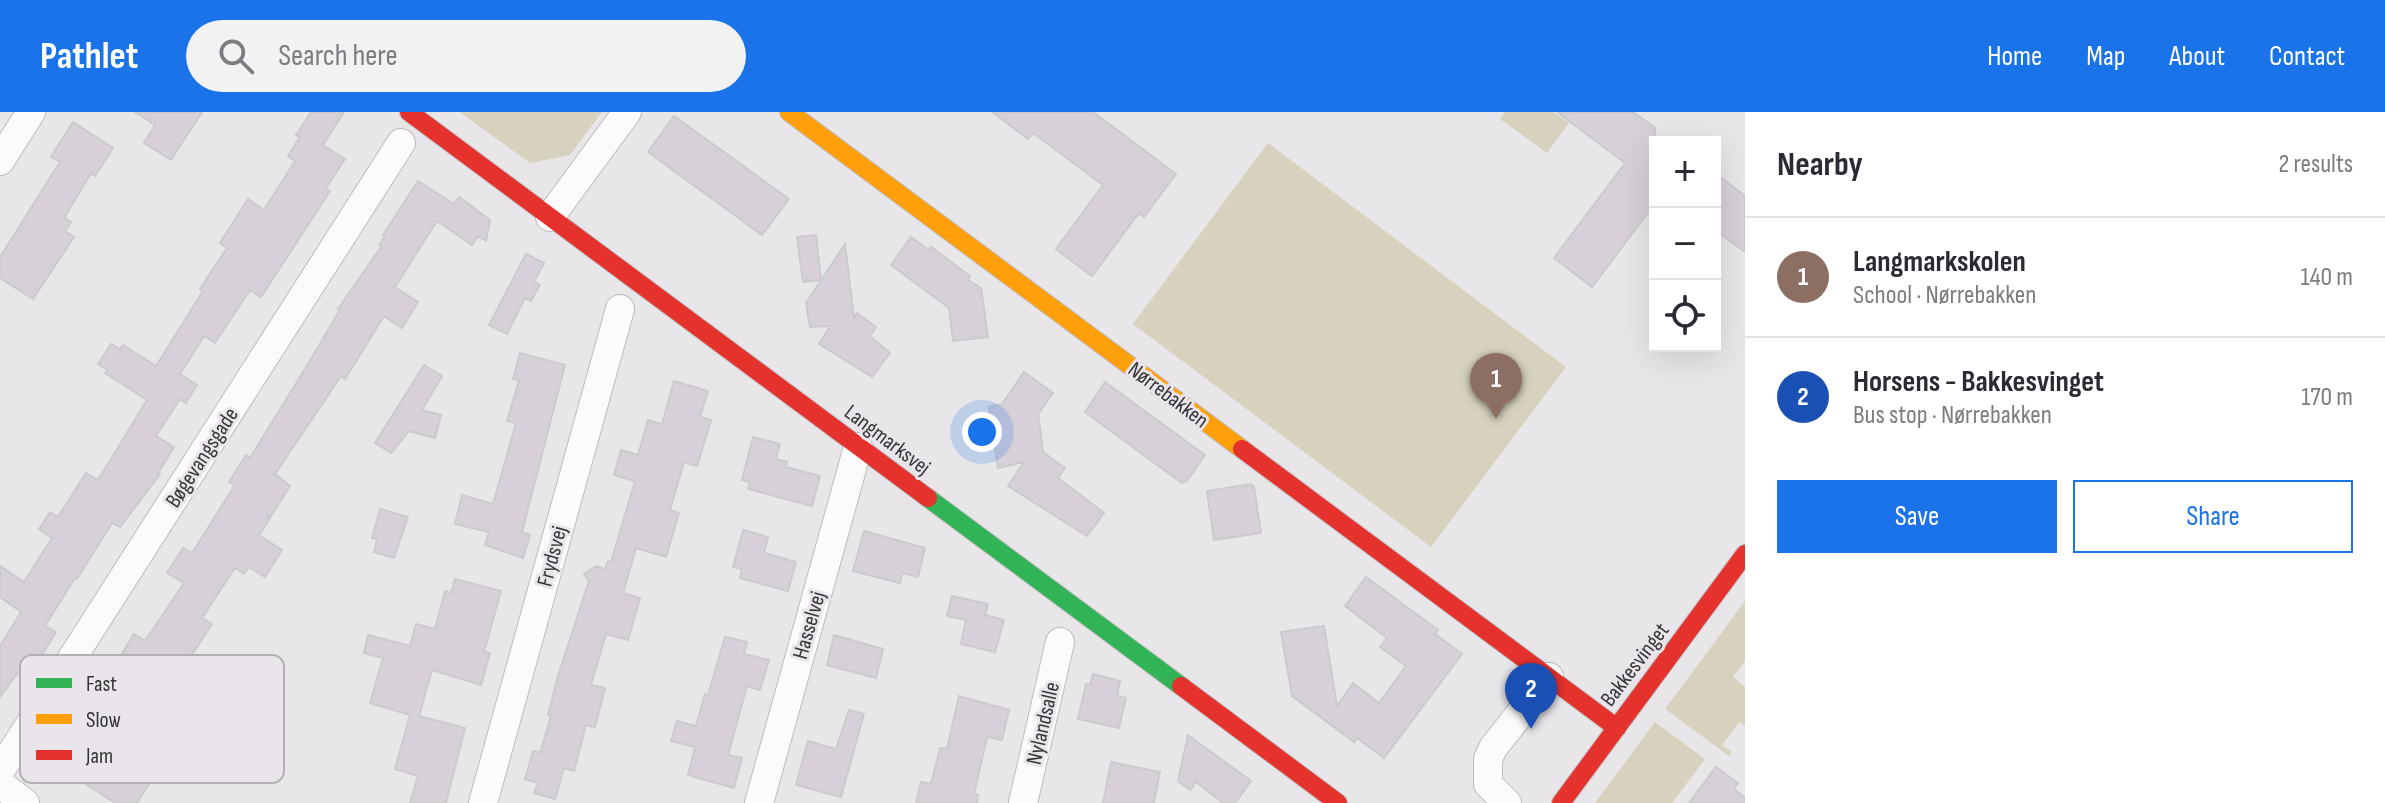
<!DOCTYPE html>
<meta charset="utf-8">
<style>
body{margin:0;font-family:"Sofia Sans Condensed",sans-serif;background:#f2f2f3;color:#2b2b33}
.controls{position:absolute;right:24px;top:24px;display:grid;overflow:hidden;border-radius:0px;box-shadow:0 8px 32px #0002}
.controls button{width:72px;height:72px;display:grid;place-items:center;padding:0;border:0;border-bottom:2px solid #e1e1e2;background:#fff;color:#2b2b33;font:40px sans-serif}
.you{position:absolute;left:982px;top:320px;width:28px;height:28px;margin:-20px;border:6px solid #fff;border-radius:50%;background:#1a73e8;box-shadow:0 0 0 12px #1a73e833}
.badge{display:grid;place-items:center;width:52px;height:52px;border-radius:50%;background:#1a73e8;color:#fff;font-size:26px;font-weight:700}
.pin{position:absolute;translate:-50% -66px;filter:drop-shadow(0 2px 4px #0008)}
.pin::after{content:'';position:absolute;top:42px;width:28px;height:24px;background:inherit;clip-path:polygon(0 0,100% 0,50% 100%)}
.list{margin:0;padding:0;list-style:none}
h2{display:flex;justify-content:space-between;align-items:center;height:104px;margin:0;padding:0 32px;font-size:34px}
h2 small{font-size:26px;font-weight:400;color:#7c7c81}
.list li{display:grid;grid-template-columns:52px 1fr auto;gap:24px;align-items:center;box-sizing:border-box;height:120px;padding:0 32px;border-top:2px solid #e1e1e2}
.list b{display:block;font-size:30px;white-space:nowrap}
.list p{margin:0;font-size:26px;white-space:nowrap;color:#7c7c81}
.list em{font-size:26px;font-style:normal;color:#7c7c81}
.actions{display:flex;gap:16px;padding:24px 32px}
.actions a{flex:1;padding:18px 0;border:2px solid #1a73e8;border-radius:0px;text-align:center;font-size:28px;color:#1a73e8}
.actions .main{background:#1a73e8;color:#fff}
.icon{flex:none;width:44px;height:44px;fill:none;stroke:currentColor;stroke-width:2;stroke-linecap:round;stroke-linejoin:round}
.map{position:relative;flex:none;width:1745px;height:691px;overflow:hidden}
header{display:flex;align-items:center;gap:48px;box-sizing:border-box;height:112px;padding:0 40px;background:#1a73e8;color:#fff}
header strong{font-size:38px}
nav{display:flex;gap:44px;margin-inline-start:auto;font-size:28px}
.search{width:560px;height:72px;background:#f2f2f3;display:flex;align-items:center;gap:20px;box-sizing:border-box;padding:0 28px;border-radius:44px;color:#7c7c81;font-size:30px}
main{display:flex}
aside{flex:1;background:#fff}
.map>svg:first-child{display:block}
.green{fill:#d6d2be}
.building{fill:#d7d0d9;stroke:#cbcacc;stroke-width:2}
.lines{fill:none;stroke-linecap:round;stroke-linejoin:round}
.street-casing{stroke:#bdbbbe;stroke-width:30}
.fast-casing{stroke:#bdbbbe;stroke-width:20}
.slow-casing{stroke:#bdbbbe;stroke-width:20}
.jam-casing{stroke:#bdbbbe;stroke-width:20}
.street{stroke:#fcfbfc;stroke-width:28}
.fast{stroke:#30b455;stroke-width:18}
.slow{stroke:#ff9f0a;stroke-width:18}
.jam{stroke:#e5322d;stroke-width:18}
.labels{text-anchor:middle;stroke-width:6;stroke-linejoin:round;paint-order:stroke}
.street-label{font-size:22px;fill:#363537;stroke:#e9e5ea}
.key{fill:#e9e5ea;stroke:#b3b0b4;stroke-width:2}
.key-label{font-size:22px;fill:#363537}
</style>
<header>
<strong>Pathlet</strong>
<div class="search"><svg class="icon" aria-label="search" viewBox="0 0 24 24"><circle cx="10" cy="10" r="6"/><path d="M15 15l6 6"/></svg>Search here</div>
<nav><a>Home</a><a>Map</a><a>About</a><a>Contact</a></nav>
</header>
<main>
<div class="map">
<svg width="1745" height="691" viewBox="0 0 1745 691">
<rect width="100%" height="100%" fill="#e8e6e9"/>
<path class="green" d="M460,0h142l-32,43 -40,8z
M1505,0h48l16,11 -22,30 -47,-34z
M1268,31l298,224 -135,180 -298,-223z
M1745,489v60l-12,16 12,10v39l-6,-4 -17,23 10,7 -3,4 -64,-47z
M1655,610l50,37 -33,44h-77z"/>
<path class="building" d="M135,0h67l-31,48 -27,-17 11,-18z
M311,0h33l-21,33 22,14 -19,29 4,3 -69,106 -11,-7 -35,53 -11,-7 -24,38 17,11 -11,18 -6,-4 -24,37 18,11 -16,26 2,1 -40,53 -8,-4 -35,56 -2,-1 -30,48 11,6 -16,26 -8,-5 -32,44v-51l21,-34 -21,-15v-31l24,16 28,-44 -13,-9 11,-17 8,5 28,-44 12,7 49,-80 -42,-27 2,-3 -9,-6 13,-20 9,5 3,-4 33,21 47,-75 -3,-2 27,-41 -7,-5 28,-44 16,11 31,-49 -7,-5 12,-19 -4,-2z
M992,0h101l83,62 -32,43 -5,-4 -47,63 -36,-27 47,-64 -70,-52 -5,6z
M1557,0h76l22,16v75l-63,84 -38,-29 71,-95z
M674,4l115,83 -27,36 -114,-83z
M73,10l40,26 -18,28 -4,-3 -27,45 7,4 -6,9 9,6 -41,62 -33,-21v-21l60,-95 -9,-5z
M1715,61l30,23v56l-30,-22z
M418,69l36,23 5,-7 31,23 -4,21 -8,-5 -6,9 -35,-24 -42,66 23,15 -16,26 -18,-12 -39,63 -4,-3 -66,98 15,12 -19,30 -5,-1 4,3 -11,17 23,15 -17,27 -16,-10 -5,7 -9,-6 -33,50 10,6 -21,32 7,4 -16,25 -20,-13 -28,45 24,14 -25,40 17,11 -13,21h-22l-43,-28 29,-44 -9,-5 39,-56 -14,-8 17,-28 11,7 39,-58 -17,-10 16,-25 9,5 43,-68 -6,-3 17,-27 4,3 58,-94 32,-54 -2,-1 43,-62 -2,-2 6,-9 -2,-1z
M816,123l5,45 -18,2 -6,-45z
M911,125l18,13 2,-3 39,29 -2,4 13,8 7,49 -35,4 -4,-33 -58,-43z
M845,132l9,74 3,-5 19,14 -6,9 20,17 -18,24 -53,-33 11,-18 -20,1 -4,-24z
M526,142l18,9 -10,19 6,3 -9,16 -6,-3 -18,36 -18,-9z
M520,241l45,12 -43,167 8,3 -7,23 -38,-13 4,-13 -34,-8 7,-29 31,9 23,-81 -9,-2 12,-41 -6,-1z
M424,253l18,11 -20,34 19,5 -6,23 -26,-7 -18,22 -16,-10z
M1024,260l29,21 -15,21 5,38 22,16 -7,10 46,35 -17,23 -79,-50 16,-24 -26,6 -9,-61 13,-3z
M674,269l34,10 -8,26 11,3 -14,46 -13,-4 -14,48 9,3 -13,44 -30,-9 -13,45 17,5 -12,42 -22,-6 -15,51 14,3 -10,39 -9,-2 -12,46 -10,-3 -9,31 -21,-6 4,-10 -13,-4 8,-28 7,2 11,-37 -3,-1 10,-39 31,-95 -5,-7 12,-8 9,3 3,-8 3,1 24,-81 -21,-6 7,-25 17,5 10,-35 14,4z
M1105,270l100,73 -18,26 -5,2 -97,-71z
M753,325l27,7 -4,15 11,3 -1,5 34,9 -8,30 -64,-17 2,-7 -8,-2z
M1251,372l3,3 7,46 -47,7 -7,-49z
M380,397l28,8 -14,41 -20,-6 3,-13 -5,-1z
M743,418l25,7 -4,16 32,9 -8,29 -48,-13 2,-9 -9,-2z
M864,419l61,17 -7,29 -16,-4 -2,10 -47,-12z
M1366,465l72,53 -3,4 27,20 -78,104 -27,-20 -3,4 -62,-46 -11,-64 43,-6 13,80 16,-23 26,20 27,-37 -26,-19 7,-9 -42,-32z
M455,467l46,12 -17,61 6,1 -9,32 -49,-15 -13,46 46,12 -19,75h-36l8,-27 -23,-7 15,-54 -40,-12 13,-45 -19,-5 4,-18 42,11 6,-22 19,5 10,-38 6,2z
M952,484l36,8 -3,11 19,5 -9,32 -34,-8 5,-24 -19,-4z
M834,523l49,14 -7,29 -49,-13z
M725,525l22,5 -3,12 25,6 -9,30 -13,-4 -19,69 14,3 -8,30 -46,-13 7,-28 -24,-6 6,-20 19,5 9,-32 3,1z
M1093,562l27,7 -3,15 9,2 -7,30 -41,-9 8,-35 4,1z
M959,584l50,14 -7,30 -15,-3 -13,57 4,1 -1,8h-61l5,-21 10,2 9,-36 7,1z
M849,598l15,4 -23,83 -45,-12 12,-44 28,8z
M1188,623l63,46 -16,22h-12l-27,-21 -6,8 -12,-9z
M1111,650l49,10 -6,31h-51z
M1716,655l22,16 -4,6 11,9v5h-56z"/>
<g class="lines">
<g class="street-casing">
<path id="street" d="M0,49l31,-49
M550,105l77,-105
M0,659l401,-628
M0,672l25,19
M483,691l137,-494
M759,691l99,-356
M1023,691l37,-161
M1507,691l-19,-19v-25l5,-11 56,-71"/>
</g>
<g class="fast-casing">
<path id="fast" d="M928,386l253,188"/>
</g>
<g class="slow-casing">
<path id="slow" d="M789,0l453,337"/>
</g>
<g class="jam-casing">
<path id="jam" d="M409,0l519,386
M1242,337l375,279
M1181,574l157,117
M1561,691l184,-249"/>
</g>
<use href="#street" class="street"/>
<use href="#fast" class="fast"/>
<use href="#slow" class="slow"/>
<use href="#jam" class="jam"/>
</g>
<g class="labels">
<g class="street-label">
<text transform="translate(1169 282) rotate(37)" y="8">Nørrebakken</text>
<text transform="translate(888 327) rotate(37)" y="8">Langmarksvej</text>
<text transform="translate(201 345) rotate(-57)" y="8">Bøgevangsgade</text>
<text transform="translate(551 444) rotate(-75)" y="8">Frydsvej</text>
<text transform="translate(808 513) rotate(-74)" y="8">Hasselvej</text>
<text transform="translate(1634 552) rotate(-53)" y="8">Bakkesvinget</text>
<text transform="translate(1042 611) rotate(-77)" y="8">Nylandsalle</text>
</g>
</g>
<rect x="20" y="543" width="264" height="128" rx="12" class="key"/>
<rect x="36" y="566" width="36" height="10" fill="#30b455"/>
<rect x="36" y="602" width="36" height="10" fill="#ff9f0a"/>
<rect x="36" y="638" width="36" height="10" fill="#e5322d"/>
<g class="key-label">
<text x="86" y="579">Fast</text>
<text x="86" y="615">Slow</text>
<text x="86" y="651">Jam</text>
</g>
</svg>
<div class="controls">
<button>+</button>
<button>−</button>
<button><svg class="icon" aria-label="locate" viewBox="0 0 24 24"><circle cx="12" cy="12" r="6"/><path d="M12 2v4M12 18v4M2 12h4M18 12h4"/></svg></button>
</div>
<div class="you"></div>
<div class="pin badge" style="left:1496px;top:307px;background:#8d6e63">1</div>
<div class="pin badge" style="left:1531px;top:617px;background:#1a4fb4">2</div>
</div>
<aside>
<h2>Nearby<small>2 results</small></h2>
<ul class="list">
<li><span class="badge" style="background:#8d6e63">1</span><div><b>Langmarkskolen</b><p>School · Nørrebakken</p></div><em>140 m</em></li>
<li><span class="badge" style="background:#1a4fb4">2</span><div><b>Horsens - Bakkesvinget</b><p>Bus stop · Nørrebakken</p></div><em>170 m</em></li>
</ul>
<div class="actions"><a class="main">Save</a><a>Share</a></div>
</aside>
</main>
